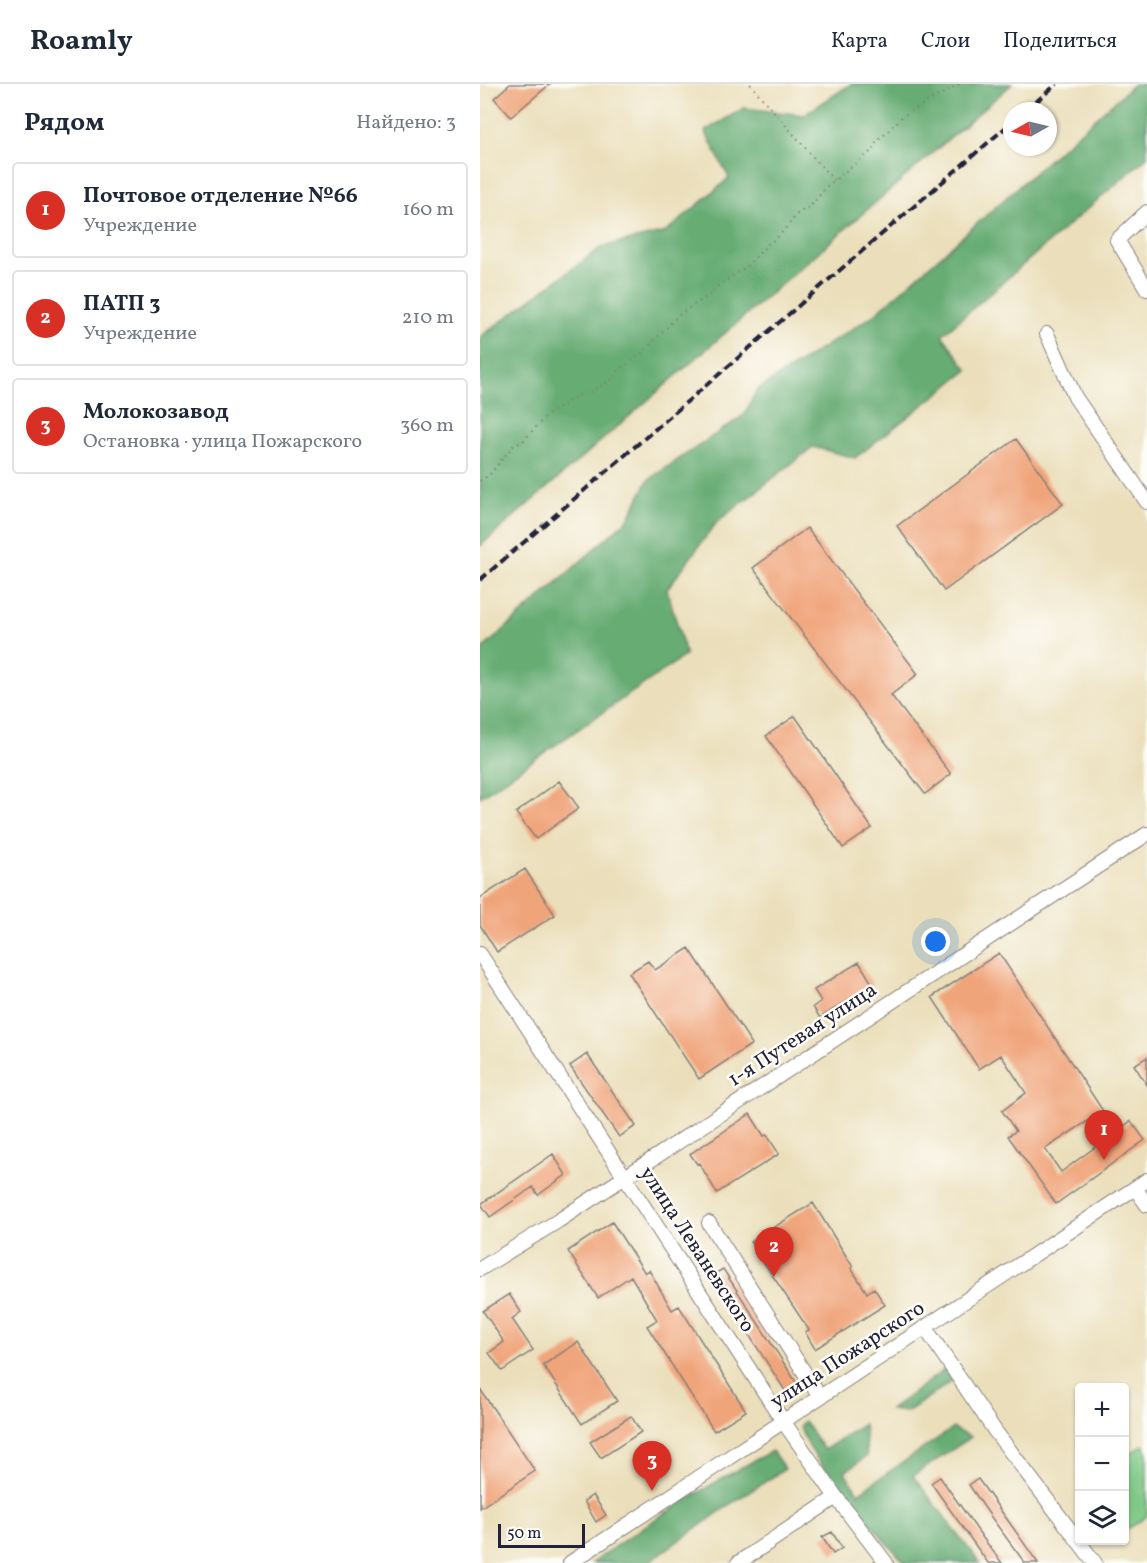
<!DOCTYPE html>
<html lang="ru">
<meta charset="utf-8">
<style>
body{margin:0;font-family:Vollkorn,serif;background:#f6f6f7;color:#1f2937}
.controls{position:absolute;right:18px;bottom:18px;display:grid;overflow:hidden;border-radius:6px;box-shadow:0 2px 4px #0004}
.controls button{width:54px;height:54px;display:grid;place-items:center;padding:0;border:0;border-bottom:2px solid #e0e1e3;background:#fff;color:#1f2937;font:30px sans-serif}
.compass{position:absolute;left:523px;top:18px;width:54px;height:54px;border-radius:50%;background:#fff;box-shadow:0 2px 4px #0004;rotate:262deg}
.scale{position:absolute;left:18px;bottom:15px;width:87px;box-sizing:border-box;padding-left:6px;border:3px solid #22223b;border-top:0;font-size:16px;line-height:21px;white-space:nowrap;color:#22223b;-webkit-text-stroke:4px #fdfcf7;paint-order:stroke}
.you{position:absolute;left:456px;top:858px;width:21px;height:21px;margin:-15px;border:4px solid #fff;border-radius:50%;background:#1a73e8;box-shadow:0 0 0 9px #1a73e833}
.badge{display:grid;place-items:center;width:39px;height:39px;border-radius:50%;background:#d93025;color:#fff;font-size:20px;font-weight:700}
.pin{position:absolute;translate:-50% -50px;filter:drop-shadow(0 2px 3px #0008)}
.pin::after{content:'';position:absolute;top:32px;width:21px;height:18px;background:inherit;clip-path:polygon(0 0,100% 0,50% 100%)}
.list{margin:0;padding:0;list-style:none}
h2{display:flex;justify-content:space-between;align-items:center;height:78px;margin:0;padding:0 24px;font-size:26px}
h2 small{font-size:20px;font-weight:400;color:#747a83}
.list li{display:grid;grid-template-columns:39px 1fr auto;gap:18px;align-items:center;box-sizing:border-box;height:96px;margin:0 12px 12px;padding:0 12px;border:2px solid #e0e1e3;border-radius:6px}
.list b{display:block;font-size:22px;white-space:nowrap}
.list p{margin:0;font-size:20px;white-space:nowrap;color:#747a83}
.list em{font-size:20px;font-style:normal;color:#747a83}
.icon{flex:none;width:33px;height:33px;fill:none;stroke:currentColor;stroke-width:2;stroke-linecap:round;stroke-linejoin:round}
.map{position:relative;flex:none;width:667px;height:1479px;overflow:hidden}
header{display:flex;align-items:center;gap:36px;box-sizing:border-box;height:84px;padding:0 30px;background:#fff;border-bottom:2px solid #e0e1e3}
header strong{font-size:28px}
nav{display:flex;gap:33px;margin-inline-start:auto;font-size:21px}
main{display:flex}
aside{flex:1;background:#fff}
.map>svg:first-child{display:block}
.green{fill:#7ec886;stroke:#507560;stroke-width:1.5}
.forest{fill:#66ac73;stroke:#446757;stroke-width:1.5}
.building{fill:#f0a47a}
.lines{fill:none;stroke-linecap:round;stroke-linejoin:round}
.minor-casing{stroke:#86807b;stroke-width:16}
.path{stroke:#86807b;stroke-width:2;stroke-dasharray:1.5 4.5;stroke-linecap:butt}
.minor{stroke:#fff;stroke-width:14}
.rail{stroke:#22223b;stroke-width:4;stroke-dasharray:9 4.5;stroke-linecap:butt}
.labels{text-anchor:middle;stroke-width:5;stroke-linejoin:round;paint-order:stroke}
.street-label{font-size:21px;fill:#22223b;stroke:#fdfcf7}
</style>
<header>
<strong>Roamly</strong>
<nav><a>Карта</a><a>Слои</a><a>Поделиться</a></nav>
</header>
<main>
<aside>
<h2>Рядом<small>Найдено: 3</small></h2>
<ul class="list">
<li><span class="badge">1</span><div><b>Почтовое отделение №66</b><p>Учреждение</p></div><em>160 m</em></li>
<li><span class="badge">2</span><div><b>ПАТП 3</b><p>Учреждение</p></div><em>210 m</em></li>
<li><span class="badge">3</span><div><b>Молокозавод</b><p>Остановка · улица Пожарского</p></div><em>360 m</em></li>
</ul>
</aside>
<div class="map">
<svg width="667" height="1479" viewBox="0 0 667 1479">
<rect width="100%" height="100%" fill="#fdfcf7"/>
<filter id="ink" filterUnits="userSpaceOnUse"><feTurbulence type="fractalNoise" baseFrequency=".0167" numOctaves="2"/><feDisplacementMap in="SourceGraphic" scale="12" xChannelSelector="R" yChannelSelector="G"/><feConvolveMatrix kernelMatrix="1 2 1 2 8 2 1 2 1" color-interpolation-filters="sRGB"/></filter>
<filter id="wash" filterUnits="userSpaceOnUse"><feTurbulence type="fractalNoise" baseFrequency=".008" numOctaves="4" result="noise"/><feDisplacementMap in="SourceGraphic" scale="24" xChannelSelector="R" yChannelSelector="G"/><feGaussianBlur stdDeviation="1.35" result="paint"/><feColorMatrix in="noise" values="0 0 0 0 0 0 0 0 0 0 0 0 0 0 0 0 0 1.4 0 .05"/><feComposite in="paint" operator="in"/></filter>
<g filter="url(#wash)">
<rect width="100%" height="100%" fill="#ebdfbb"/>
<path class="green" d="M663,1361l4,6v65l-22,15v-74z"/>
<path class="forest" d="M371,0h161l-532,462v-209l122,-90 64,-15 63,-54 -24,-47 39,-23 60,7z
M654,0h13v73l-205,178 26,35 -113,88 -42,-11 -96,75 -50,67 19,66 -206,142v-146l148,-132 20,-39 96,-65 13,-25 117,-75z
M465,1285l7,12 -45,31 -17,-2z
M324,1337l20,29 40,-26 3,32 -22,16 13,21 95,-65 18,9 -58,39 67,87h-75c-20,-23 -105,-114 -105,-138z
M292,1367l13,18 -47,30 -91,64h-55c57,-42 118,-79 180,-112z"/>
<g id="blocks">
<path class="building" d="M30,0h40l-39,33 -17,-19z
M536,355l47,65 -119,87 -47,-65z
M327,444l111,146 -27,21 60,79 -26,20 -172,-226z
M315,632l77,112 -29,20 -77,-112z
M79,697l20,27 -43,31 -20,-26z
M45,785l30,46 -58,37 -17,-27v-27z
M209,864l63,96 -53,35 -70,-106 19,-12 7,9z
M519,869l104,158 -58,38 16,23 70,-51 14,19 -89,64 -48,-68 8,-5 -14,-20 24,-18 -25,-38 -22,14 -47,-72z
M379,878l14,23 -53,33 -7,-11 8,-6 -7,-11z
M107,970l49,72 -17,11 -49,-71z
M667,973v28l-13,-20z
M270,1030l14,22 3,-1 12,19 -62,39 -18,-30 -2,1 -7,-10z
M73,1070l13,21 -28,20 -5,-8 -43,30 -9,-13z
M333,1119l40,64 -2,1 16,25 7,-5 11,17 -70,44 -10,-17 4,-2 -59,-88z
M132,1138l33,51 4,-3 23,40 7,-4 67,105 -32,20 -67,-105 10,-6 -26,-44 -33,22 -30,-47z
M243,1185l75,116 -12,7 -75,-116z
M29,1210l12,18 -9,7 21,31 -31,21 -13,-18 15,-11 -21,-31z
M98,1258l39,59 -35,23 -39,-59z
M0,1305l55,82 -55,37z
M151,1332l10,16 -40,26 -11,-16z
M460,1393l43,61 19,25h-14l-57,-80z
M498,1395l31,43 29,41h-13l-34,-46 -22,-32z
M113,1411l13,20 -10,7 -12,-21z
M352,1448l10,16 -9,6 -11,-17z"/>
</g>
</g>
<g filter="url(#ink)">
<use href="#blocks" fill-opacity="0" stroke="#86807b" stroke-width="1.5"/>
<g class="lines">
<g class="minor-casing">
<path id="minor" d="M667,128l-30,28 30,49
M567,250l28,63 72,105
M0,870l303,467 53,76 50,66
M655,1104l12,17
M229,1139l111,174
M0,1185l78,-48 589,-387
M446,1245l69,102 100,132
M90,1479c192,-128 385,-254 577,-383
M258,1479l98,-66"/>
</g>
<path class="path" d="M270,0l84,97
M0,397l10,-7 23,-28 10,-5 24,-26 30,-19 15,-5 23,-13 4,-10 9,-4 16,-13 36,-37 29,-19 10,-10 27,-18 22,-23 11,-8 19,-23 12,-6 17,-21 47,-37 1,-5 28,-28 56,-32"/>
<use href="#minor" class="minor"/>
<path class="rail" d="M545,27l32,-27
M0,496l532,-458"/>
</g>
</g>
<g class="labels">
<g class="street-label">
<text transform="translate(322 950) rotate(-33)" y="7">1-я Путевая улица</text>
<text transform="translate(218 1165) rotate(57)" y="7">улица Леваневского</text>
<text transform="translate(367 1270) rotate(-33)" y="7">улица Пожарского</text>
</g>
</g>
</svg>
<div class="controls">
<button>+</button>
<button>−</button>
<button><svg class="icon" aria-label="layers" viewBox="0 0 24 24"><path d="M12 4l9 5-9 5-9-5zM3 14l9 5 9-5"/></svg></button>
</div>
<svg class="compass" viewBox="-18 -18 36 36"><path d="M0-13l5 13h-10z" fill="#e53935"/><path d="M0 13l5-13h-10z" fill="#747a83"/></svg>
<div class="scale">50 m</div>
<div class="you"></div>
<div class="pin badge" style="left:624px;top:1076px">1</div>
<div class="pin badge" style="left:294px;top:1193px">2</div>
<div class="pin badge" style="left:172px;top:1407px">3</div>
</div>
</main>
